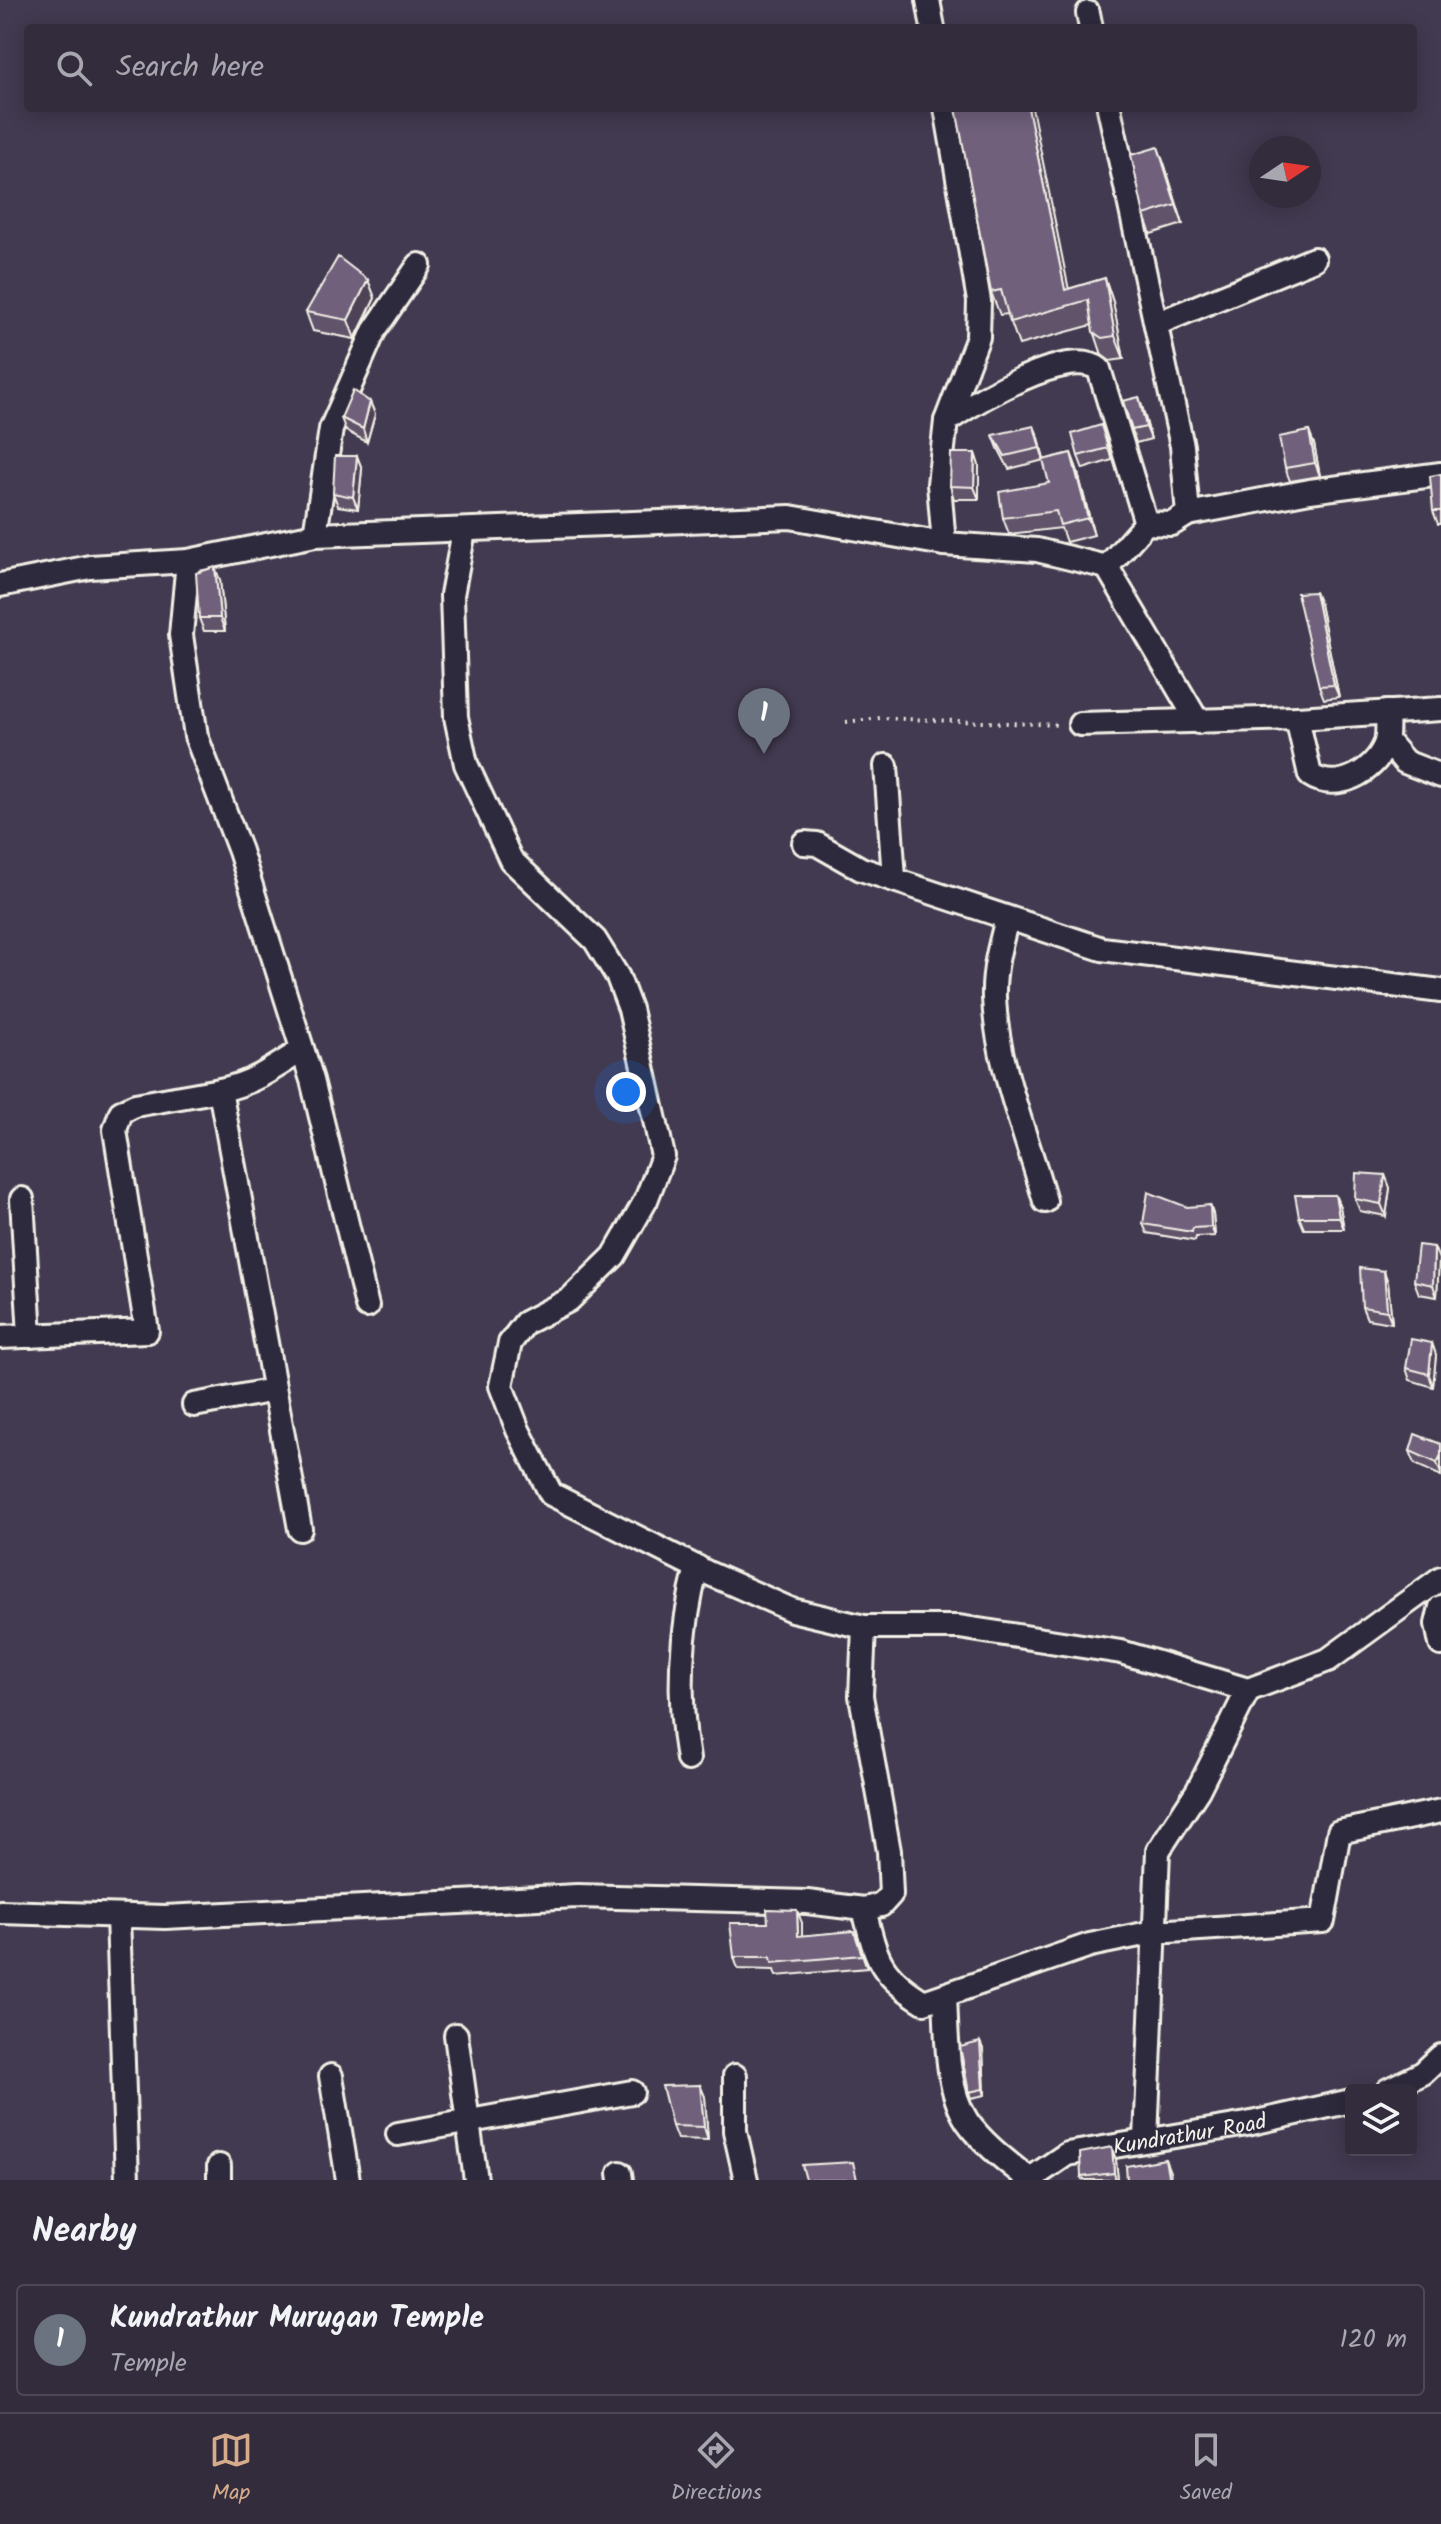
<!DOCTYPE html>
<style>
body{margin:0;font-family:Kalam,sans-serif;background:#3d3847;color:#f1f3f6}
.controls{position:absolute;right:24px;bottom:24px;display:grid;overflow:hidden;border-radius:8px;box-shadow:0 4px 20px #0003}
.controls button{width:72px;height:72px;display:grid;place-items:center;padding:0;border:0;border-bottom:2px solid #4d4856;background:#322c3c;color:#f1f3f6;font:40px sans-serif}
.compass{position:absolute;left:1249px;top:136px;width:72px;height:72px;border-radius:50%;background:#322c3c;box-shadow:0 4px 20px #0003;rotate:77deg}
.you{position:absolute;left:626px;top:1092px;width:28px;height:28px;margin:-20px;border:6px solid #fff;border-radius:50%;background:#1a73e8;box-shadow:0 0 0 12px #1a73e833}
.badge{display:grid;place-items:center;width:52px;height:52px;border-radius:50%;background:#d6ab8b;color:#fff;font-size:26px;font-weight:700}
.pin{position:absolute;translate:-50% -66px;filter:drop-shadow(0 2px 4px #0008)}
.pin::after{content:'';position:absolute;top:42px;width:28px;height:24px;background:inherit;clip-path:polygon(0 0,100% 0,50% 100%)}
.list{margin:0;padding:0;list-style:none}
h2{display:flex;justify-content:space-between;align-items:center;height:104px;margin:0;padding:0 32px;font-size:34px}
h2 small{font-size:26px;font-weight:400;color:#a8a7af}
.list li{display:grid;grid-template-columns:52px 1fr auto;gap:24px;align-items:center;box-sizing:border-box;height:112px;margin:0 16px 16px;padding:0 16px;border:2px solid #4d4856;border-radius:8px}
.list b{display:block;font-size:30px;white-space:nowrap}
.list p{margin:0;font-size:26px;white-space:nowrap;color:#a8a7af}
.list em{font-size:26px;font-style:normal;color:#a8a7af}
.icon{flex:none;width:44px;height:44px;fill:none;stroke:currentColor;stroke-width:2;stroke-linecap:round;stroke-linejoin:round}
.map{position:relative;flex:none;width:1441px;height:2180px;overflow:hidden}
.search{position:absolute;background:#322c3c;box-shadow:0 4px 20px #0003;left:24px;right:24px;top:24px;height:88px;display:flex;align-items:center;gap:20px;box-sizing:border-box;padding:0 28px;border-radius:8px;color:#a8a7af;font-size:30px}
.sheet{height:232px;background:#322c3c}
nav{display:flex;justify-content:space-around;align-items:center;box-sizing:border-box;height:112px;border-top:2px solid #4d4856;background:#322c3c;font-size:22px;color:#a8a7af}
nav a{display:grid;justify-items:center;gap:4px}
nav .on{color:#d6ab8b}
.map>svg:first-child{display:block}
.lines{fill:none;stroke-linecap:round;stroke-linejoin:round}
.minor-casing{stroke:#f4f1e8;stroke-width:28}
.path{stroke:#f4f1e8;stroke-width:4;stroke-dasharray:2 6;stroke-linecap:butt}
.minor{stroke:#2f2a3d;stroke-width:22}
.wall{fill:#60536a;stroke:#f4f1e8;stroke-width:2}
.shaded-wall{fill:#4e4356;stroke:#f4f1e8;stroke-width:2}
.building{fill:#70607b;stroke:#f4f1e8;stroke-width:2}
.labels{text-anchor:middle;stroke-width:6;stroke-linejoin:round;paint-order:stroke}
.street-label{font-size:22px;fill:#f4f1e8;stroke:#2f2a3d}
</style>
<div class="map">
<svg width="1441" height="2180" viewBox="0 0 1441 2180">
<rect width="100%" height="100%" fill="#423a50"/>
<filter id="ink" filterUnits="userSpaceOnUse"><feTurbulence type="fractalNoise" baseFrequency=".0125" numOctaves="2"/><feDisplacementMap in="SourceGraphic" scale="16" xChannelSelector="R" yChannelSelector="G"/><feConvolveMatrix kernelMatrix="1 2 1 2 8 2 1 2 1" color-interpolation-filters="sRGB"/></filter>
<g filter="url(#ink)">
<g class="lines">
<g class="minor-casing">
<g id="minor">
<path d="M928,0l5,28"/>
<path d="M1088,13l3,15"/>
<path d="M946,108l33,193 -1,36 -32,84"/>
<path d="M1109,108l73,338 6,68"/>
<path d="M1156,324l158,-65"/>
<path d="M464,531l-12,64 4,122 10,47 45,96 84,80 23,37 12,32 33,147 -17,44 -32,56 -45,44 -44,23 -15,20 -9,43 17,44 33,64 157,79 84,37 72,17h95l162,25 127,38 80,-30 113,-82"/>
<path d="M315,535l16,-106 43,-98 45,-66"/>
<path d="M944,544l-5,-60 7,-63c29,-19 122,-76 153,-52l47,154"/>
<path d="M188,561l-7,74 15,101 44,115 72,229 55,226"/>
<path d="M1107,567l39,-44 26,1 16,-10 122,-23 131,-17"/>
<path d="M0,585l90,-18 98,-6 127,-26 475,-18 154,27 93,6 70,17 91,155"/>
<path d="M1297,718l13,57c27,18 64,-3 75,-30 4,-10 2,-22 2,-33"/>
<path d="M1080,724l217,-6 144,-9"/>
<path d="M1387,741l18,21 36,14"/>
<path d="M886,766l8,112"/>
<path d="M804,843l13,1 44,25 241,80 339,42"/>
<path d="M1007,919c-7,26 -14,52 -13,79 3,68 33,138 51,203"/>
<path d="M22,1199l8,137"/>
<path d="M0,1337l147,-6 -32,-201 6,-18 14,-7 85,-15"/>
<path d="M194,1405l80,-15"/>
<path d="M300,1529l-80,-439c32,-6 56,-23 82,-40"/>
<path d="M1441,1607l-4,17 4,20"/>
<path d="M688,1759c-11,-63 -7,-130 9,-192"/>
<path d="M864,1909c12,49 15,66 60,93l166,-57 64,-13 169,-11 16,-89 102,-21"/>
<path d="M0,1912l165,5 412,-21 230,6 57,7 17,-4 10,-11 -2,-43 -28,-155 3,-69"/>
<path d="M118,1916l9,264"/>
<path d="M945,1995c2,39 0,92 22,126 16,23 42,42 63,59"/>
<path d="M456,2035l20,145"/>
<path d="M331,2076l17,104"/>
<path d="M735,2076v55l11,49"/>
<path d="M1388,2090l35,-17 18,-17"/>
<path d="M398,2134l234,-42"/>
<path d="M1146,2140l12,-289 40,-61 50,-100"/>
<path d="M219,2166v14"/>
<path d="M620,2173l1,7"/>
<path id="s1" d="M1035,2180l4,-7 28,-19 180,-30 104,-23"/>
</g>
</g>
<path class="path" d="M846,722l34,-4 181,7"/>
<use href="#minor" class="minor"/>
</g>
<path class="wall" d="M956,108l112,181 37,-11 8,24 11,57 -14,2 -8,-6 -10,-30 -73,20 -11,-31 -8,1 -9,-23z
M1165,166l18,58 -32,10 -7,-19z
M368,280l7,18 -20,41 -42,-8 -7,-19z
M1139,397l12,42 -15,4 -4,-13z
M370,402l5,12 -8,28 -21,-11 -5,-13z
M1101,425l11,35 -29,9 -5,-13z
M993,435l46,3 5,22 27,-7 6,16 17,66 -28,7 -5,-14 -52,6 -6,-16 46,-35 -5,-23 -35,9 -11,-21z
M1314,444l6,32 -30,5 -5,-13z
M975,453l4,13v33h-25l-4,-13z
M357,456l5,13 -4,40 -20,-3 -5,-13z
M1441,474v50h-3l-5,-13z
M220,580l5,51h-21l-5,-13z
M1320,604l19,93 -15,2 -5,-13z
M1385,1175l5,13 -4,28 -26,-5 -5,-12z
M1335,1195l5,12 4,22h-40l-5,-12z
M1210,1205l3,9 2,22 -19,1 -1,4 -48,-8 -4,-9z
M1439,1259l-2,38 -18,-3 -5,-13z
M1384,1271l4,12 4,40 -25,-4 -5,-12z
M1432,1343l4,12 -3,32 -23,-7 -4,-12z
M1441,1444v32l-26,-12 -5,-13z
M802,1923v13l52,-5 13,37 -91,8 -2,-6 -36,-1 -4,-12z
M980,2042l3,7 2,46 -14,3 -2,-6z
M700,2085l5,12 3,43 -31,-1 -5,-13z
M1116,2160l2,20h-36l-1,-3z"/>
<path class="shaded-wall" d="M1028,108h4l40,197 -7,-15z
M1158,147l7,19 18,58 -7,-19z
M1105,278l8,24 11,57 -9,-23z
M368,280l7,18 -20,41 -7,-19z
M1139,397l4,12 8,30 -5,-12z
M370,402l5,12 -8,28 -4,-13z
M1034,426l5,12 5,22 -4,-12z
M1309,431l5,13 6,32 -5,-13z
M975,453l4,13v33l-5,-12z
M1071,453l6,16 17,66 -6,-17z
M357,456l5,13 -4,40 -5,-12z
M215,567l5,13 5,51 -5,-13z
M1315,592l5,12 19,93 -5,-12z
M1385,1175l5,13 -4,28 -5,-12z
M1335,1195l5,12 4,22 -5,-12z
M1210,1205l3,9 2,22 -4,-9z
M1434,1247l5,12 -2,38 -4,-12z
M1384,1271l4,12 4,40 -5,-12z
M1432,1343l4,12 -3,32 -4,-13z
M1441,1455v19l-4,-11z
M797,1910l5,13v26l-4,-13z
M980,2042l3,7 2,46 -2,-6z
M700,2085l5,12 3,43 -4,-13z
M1112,2147l4,13 2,20h-2l-2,-7z
M1165,2159l5,13 1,8h-2z"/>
<path class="building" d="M956,108h72l37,182 40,-12 10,58 -13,2 -9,-6 -5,-32 -78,22 -9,-32 -10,2z
M1158,147l18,58 -32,10 -13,-60z
M338,257l30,23 -20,40 -42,-8z
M353,390l17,12 -7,27 -22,-11z
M1139,397l7,30 -14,3 -9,-29z
M1101,425l7,23 -30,8 -6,-22z
M1034,426l6,22 -35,8 -12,-21z
M1309,431l6,32 -30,5 -6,-31z
M951,453h24l-1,34 -24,-1z
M1071,453l17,65 -28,7 -4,-14 -53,7 -4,-26 50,-9 -6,-23z
M335,456h22l-4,41 -20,-4z
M1441,474v37h-8l-3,-35z
M215,567l5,51h-21l-3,-45z
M1315,592l19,93 -15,1 -22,-93z
M1356,1173l29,2 -4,29 -26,-5z
M1148,1192l39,15 23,-2 1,22 -18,1 -1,4 -49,-8z
M1295,1195h40l4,22h-40z
M1418,1245l16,2 -1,38 -19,-4z
M1360,1268l24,3 3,40 -25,-4z
M1411,1339l21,4 -3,31 -23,-6z
M1415,1434l26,10v11l-4,8 -27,-12z
M767,1909l30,1 1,26 56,-5 8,24 -90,8 -1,-6h-37l-4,-34h38z
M980,2042l3,47 -14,3 -9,-45z
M700,2085l4,42 -32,-1 -10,-40z
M1112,2147l2,26 -33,4 -1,-24z
M1165,2159l4,21h-42l-1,-14z
M853,2162l4,18h-51l-4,-15z"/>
</g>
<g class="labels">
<g class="street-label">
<text dy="8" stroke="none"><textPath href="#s1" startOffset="166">Kundrathur Road</textPath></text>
</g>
</g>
</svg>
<div class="controls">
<button><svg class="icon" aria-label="layers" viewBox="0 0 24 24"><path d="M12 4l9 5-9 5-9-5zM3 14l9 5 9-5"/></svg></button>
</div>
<svg class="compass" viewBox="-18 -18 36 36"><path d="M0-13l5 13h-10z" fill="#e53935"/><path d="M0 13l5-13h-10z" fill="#a8a7af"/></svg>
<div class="you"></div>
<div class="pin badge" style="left:764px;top:754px;background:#6b7280">1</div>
<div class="search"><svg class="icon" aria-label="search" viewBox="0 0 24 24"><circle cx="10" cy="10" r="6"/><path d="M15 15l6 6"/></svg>Search here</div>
</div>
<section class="sheet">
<h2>Nearby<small></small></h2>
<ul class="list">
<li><span class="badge" style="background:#6b7280">1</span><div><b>Kundrathur Murugan Temple</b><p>Temple</p></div><em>120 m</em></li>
</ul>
</section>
<nav>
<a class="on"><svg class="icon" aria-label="map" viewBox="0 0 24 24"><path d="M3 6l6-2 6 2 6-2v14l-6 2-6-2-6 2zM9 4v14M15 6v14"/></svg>Map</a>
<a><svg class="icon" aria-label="directions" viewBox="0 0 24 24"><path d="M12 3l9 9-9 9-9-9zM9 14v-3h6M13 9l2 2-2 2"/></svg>Directions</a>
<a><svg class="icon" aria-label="saved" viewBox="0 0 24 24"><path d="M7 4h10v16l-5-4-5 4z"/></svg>Saved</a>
</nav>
